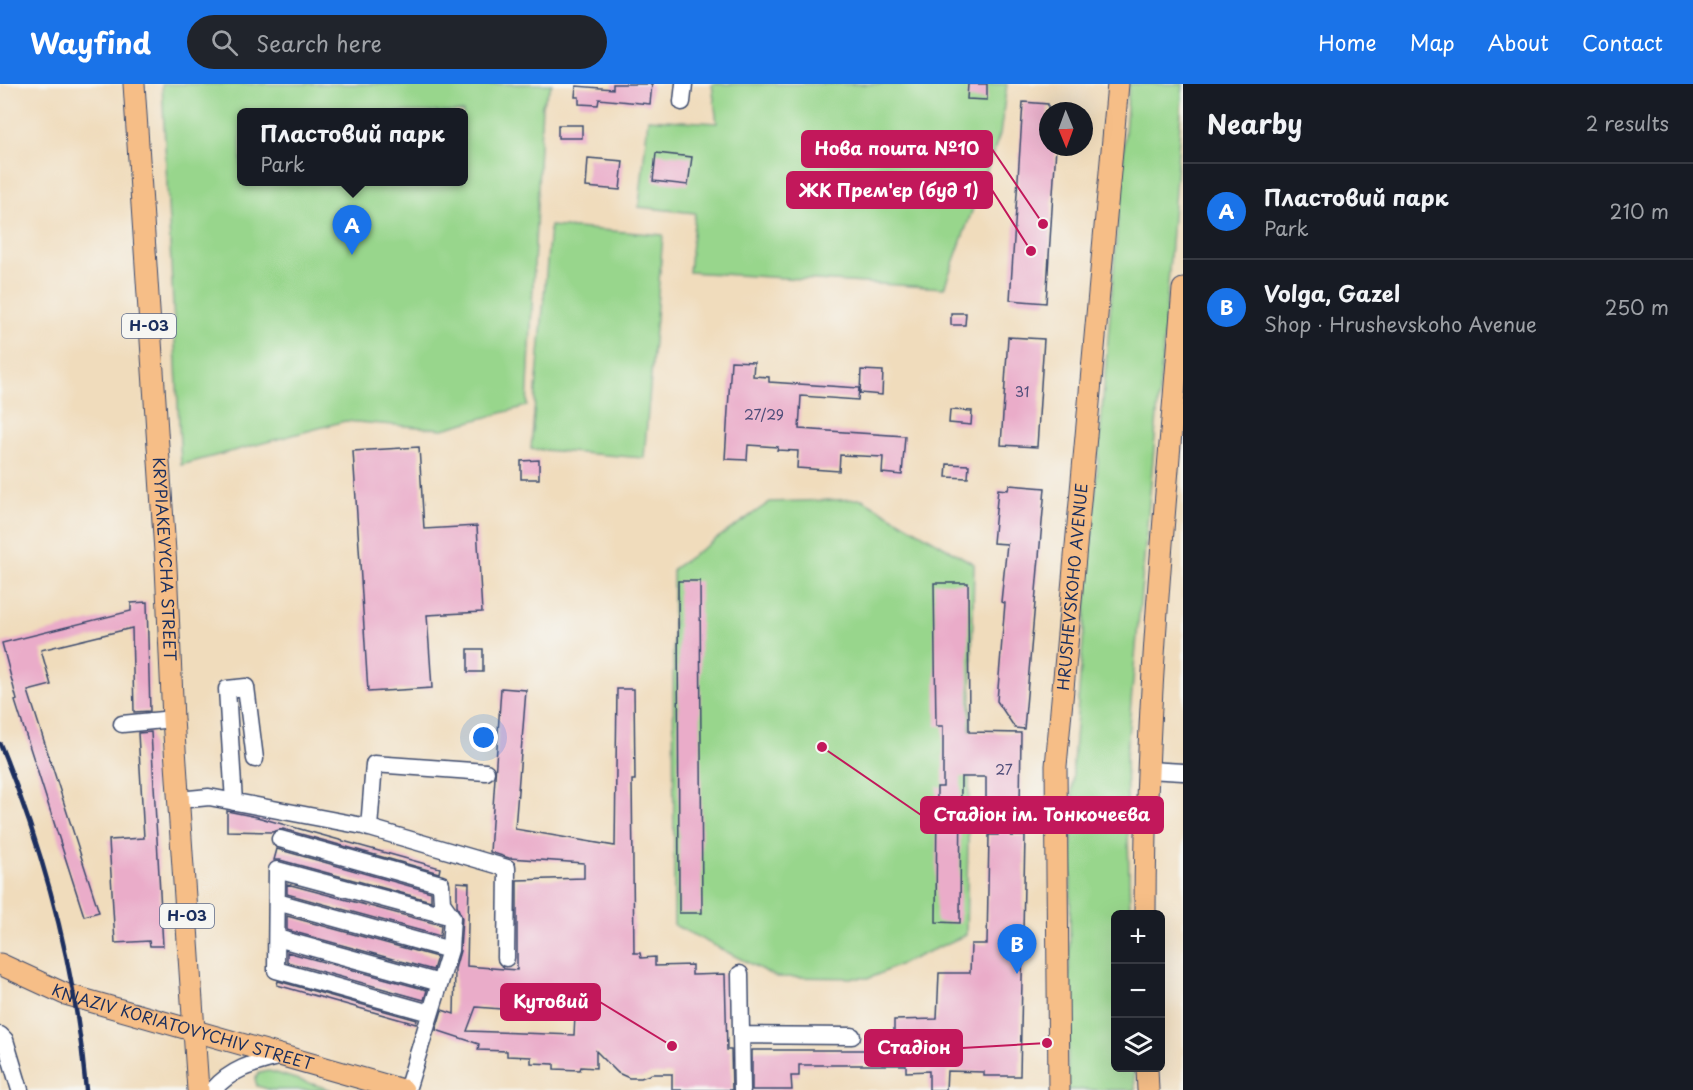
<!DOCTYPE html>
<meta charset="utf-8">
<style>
body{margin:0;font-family:"Playpen Sans",sans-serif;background:#20242c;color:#f1f3f6}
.controls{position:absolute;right:18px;bottom:18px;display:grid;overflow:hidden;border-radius:9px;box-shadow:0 6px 24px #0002}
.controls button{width:54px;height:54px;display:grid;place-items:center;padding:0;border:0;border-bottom:2px solid #363941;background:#171b24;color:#f1f3f6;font:30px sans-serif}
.compass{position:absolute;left:1039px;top:18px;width:54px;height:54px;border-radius:50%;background:#171b24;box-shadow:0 6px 24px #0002;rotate:179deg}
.you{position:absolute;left:484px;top:654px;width:21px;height:21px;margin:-15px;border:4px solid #fff;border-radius:50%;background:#1a73e8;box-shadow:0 0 0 9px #1a73e833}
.badge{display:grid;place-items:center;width:39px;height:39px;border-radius:50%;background:#1a73e8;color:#fff;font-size:20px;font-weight:700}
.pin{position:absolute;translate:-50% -50px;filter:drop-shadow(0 2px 3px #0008)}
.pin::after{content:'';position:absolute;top:32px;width:21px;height:18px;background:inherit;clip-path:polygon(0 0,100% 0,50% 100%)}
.popup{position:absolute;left:237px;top:24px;width:231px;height:78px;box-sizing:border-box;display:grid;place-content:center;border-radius:9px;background:#171b24;filter:drop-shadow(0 2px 4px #0005);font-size:20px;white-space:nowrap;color:#9ea1a6}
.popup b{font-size:22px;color:#f1f3f6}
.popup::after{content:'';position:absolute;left:50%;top:100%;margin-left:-12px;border:12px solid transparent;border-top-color:#171b24}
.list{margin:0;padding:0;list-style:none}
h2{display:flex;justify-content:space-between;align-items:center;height:78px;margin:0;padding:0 24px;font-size:26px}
h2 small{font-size:20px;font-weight:400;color:#9ea1a6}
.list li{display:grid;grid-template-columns:39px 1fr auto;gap:18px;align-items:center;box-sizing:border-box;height:96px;padding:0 24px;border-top:2px solid #363941}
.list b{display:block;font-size:22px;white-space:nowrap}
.list p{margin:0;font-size:20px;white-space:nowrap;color:#9ea1a6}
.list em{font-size:20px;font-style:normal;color:#9ea1a6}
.icon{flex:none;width:33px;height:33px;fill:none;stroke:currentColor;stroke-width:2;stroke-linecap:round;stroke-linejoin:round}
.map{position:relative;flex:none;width:1183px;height:1006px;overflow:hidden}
header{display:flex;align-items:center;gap:36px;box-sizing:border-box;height:84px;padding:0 30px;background:#1a73e8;color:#fff}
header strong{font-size:28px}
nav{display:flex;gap:33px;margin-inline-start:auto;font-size:21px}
.search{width:420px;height:54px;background:#20242c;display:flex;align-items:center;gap:15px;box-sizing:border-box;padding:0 21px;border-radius:33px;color:#9ea1a6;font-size:22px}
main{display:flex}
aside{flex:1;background:#171b24}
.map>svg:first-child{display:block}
.green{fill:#98d68c;stroke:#5a8275;stroke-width:1.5;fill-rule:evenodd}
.building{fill:#eaacc9;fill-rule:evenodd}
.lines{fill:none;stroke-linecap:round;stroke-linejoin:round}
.minor-casing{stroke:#3b496c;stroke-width:19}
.major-casing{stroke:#3b496c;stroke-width:23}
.minor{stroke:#fff;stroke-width:16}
.major{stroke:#f6be87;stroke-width:21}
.rail{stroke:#1b2f5e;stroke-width:4.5}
.labels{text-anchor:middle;stroke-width:6;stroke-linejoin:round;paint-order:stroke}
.number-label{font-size:14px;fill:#4f4e79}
.shield{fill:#f6f6f2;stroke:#5d6b8a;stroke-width:1.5}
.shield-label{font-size:15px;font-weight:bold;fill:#1b2f5e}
.street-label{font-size:16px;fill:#1b2f5e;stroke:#f6f6f2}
.leader{fill:none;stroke:#c2185b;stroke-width:2}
.callout-dot{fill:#c2185b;stroke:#f6f6f2;stroke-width:2}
.callout{fill:#c2185b;stroke:#c2185b;stroke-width:2}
.callout-label{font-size:18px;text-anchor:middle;font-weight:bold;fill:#fff}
</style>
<header>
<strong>Wayfind</strong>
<div class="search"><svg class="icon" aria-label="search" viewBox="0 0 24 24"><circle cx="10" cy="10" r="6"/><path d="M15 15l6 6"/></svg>Search here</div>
<nav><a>Home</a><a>Map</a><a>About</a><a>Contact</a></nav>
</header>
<main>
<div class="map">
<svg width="1183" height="1006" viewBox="0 0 1183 1006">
<rect width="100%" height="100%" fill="#f6f6f2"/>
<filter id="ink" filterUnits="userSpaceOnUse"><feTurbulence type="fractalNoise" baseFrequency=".0167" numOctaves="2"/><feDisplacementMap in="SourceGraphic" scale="12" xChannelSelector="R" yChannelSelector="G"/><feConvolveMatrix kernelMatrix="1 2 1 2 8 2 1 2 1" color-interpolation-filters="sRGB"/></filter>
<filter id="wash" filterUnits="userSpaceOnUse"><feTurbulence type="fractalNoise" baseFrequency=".008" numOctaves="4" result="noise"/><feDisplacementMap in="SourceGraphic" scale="24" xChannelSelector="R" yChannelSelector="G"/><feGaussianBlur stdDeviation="1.35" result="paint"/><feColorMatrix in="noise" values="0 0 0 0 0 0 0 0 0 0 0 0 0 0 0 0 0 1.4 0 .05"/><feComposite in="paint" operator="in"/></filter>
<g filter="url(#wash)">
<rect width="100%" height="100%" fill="#f0dcbc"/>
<path class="green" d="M162,0h390l-10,21 -15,301 -84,23 -98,-8 -164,44zM241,28h222v70h-222z
M712,0h295l-7,50 -56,154 -255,-16 6,-59 -56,-6 9,-88 69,4z
M1129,0h54l-19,253 -38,421 4,156h-14v154h18l1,22h-68l6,-327z
M550,142l113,9 -19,223 -113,-9z
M862,415l112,65 -8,371 -96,43 -94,-1 -102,-52 -1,-356 97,-67z
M269,987l60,18 3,1h-61l-14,-4 -2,-7 4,-6z"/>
<g id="blocks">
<path class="building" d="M613,0h39l-2,20 -51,-5 -1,6 -19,-1v-7h-4l1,-11 37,3z
M968,0h19v16l-20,-1z
M1023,18l25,2v43h8l-10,156 -36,-3z
M558,41h24v13h-24z
M656,69l36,4 -4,28 -35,-4z
M588,74l35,3 -3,29 -34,-3z
M951,229h15l-1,12h-14z
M1008,253l36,2 -7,108 -36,-2z
M731,277l23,1 -1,14 16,1v5l90,6 -1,12 -57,-4 -2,33 106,7 -3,39 -20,-2 1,-16 -43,-2 -1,16 -42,-3 1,-17 -21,-1 1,-3 -30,-2 -1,15 -22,-1z
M861,286l22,1 -1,24 -22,-2z
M950,326l22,1 -1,14 -22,-2z
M419,363l5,82 53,-3 5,86 -55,3 5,73 -64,4 -15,-241z
M539,376v19h-18v-18z
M947,380l22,1 -1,13 -22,-1z
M1009,401l36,3 -21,241 -9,-1 -18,-27 8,-98 -4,-1 6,-58 -14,-1 5,-54 10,1z
M678,497h22l2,332h-23z
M934,499h34l1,149 52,1 -1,74h-9v29h14l-5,240h-36v-4l-37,-1 -1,19h-17v-19l-23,1v-7h-107v11h-8l1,14h-40v-40h142v-30l43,-1 2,-46h31l1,-29h16l2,-109h9l1,-28h-13v-30h-25l-1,146 -24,-1 1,-135h6v-61h-7z
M147,518l3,109 -16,1 -2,-84 -91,22 10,35 -23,6 71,221 -15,4 -69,-215 2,-1 -15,-57 129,-32v-8z
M468,565h15v23h-15z
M501,604l25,2 -11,139 100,17 2,-157h17l1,91h-3l2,173h6l1,5 14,-1v9l37,-1v10l33,-1 2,76h4l1,40h-60v-16h-20l-11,4h-12l-11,-5 -22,-22v17l-15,-1 -1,3 -26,-1v-5l-23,-1v-6l-24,-1v-5l-29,-1 1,-6 -43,-14 6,-20 12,4 1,-45 5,-18 2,-33 -5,-12v-24l12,1 -2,83 50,4v-90l67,-2v-15l-75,-5 -19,-6zM476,923l99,8 -1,20 -107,-4z
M151,648l12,214h-13l-1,-5 -34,2 -6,-103 35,-2 -6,-105z
M227,727l30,6 183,51 -1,5 -156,-44 -11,3 -45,-1z
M277,765l154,43v9l-151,-41h-6z
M287,800l154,41 -1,11 -153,-42z
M287,832l150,41 -4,13 -146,-40z
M287,868l140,38 -3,10 -137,-38z
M278,897l139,39 -1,4 -139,-39z"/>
</g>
</g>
<g filter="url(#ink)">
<use href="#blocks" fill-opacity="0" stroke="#3b496c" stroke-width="1.5"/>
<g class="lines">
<g class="minor-casing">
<path id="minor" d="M682,18l2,-18
M122,640l51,-5
M1148,686l35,2
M179,716l30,-3 154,29 144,42 -1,90
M234,718l-7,-113 19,-2 9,72
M369,744l5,-64 112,8
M280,755l161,45 1,19 10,14 -2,33 -43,140
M277,818l173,48
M277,854l163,45
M740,890l2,116
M430,929l-154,-43 1,-100 175,47
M0,951l5,5 15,50
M741,951l111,1
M213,1006c19,-22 42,-27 69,-34"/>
</g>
<g class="major-casing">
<g id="major">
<path id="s1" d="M134,0l32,483 7,152 25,371"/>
<path d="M1145,830c0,-208 21,-417 38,-625"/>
<path id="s2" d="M0,880l65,30 338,96"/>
<path d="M1147,984l1,22"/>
<path id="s3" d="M1059,1006l-3,-324 62,-682"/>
</g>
</g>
<use href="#minor" class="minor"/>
<use href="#major" class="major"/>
<path class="rail" d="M0,660c45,110 76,228 86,346"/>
</g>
</g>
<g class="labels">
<g class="number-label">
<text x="1022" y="313">31</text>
<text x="764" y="336">27/29</text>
<text x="1004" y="691">27</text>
</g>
<g class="shield">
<rect x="122" y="230" width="54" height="24" rx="4.5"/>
<rect x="160" y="820" width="54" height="24" rx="4.5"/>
</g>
<g class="shield-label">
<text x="149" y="247">Н-03</text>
<text x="187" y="837">Н-03</text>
</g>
<g class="street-label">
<text dy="6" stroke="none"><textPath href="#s1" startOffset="476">KRYPIAKEVYCHA STREET</textPath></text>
<text dy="6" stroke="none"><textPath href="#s3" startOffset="504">HRUSHEVSKOHO AVENUE</textPath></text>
<text dy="6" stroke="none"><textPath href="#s2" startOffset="194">KNIAZIV KORIATOVYCHIV STREET</textPath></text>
</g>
</g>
<path class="leader" d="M1043 140L992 65M1031 167L992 106M822 663L921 731M672 962L600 918M1047 959L962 964"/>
<g class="callout-dot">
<circle cx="1043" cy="140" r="6"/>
<circle cx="1031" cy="167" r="6"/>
<circle cx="822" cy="663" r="6"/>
<circle cx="672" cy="962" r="6"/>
<circle cx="1047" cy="959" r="6"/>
</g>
<g class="callout">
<rect x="802" y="47" width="190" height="36" rx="6"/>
<rect x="787" y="88" width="205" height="36" rx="6"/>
<rect x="921" y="713" width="242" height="36" rx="6"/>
<rect x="501" y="900" width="99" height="36" rx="6"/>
<rect x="865" y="946" width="97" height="36" rx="6"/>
</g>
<g class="callout-label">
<text x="897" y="71">Нова пошта №10</text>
<text x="889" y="113">ЖК Прем'єр (буд 1)</text>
<text x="1042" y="737">Стадіон ім. Тонкочеєва</text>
<text x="551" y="924">Кутовий</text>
<text x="914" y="970">Стадіон</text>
</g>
</svg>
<div class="controls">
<button>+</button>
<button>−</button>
<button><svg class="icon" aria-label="layers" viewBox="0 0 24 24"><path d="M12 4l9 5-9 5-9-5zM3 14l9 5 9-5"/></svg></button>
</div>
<svg class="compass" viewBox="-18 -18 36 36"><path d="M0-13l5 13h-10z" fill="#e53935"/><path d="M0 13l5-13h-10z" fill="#9ea1a6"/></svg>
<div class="you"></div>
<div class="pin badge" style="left:352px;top:171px">A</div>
<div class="popup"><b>Пластовий парк</b>Park</div>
<div class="pin badge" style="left:1017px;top:890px">B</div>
</div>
<aside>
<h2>Nearby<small>2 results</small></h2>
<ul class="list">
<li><span class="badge">A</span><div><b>Пластовий парк</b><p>Park</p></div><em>210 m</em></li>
<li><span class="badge">B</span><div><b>Volga, Gazel</b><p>Shop · Hrushevskoho Avenue</p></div><em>250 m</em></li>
</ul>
</aside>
</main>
